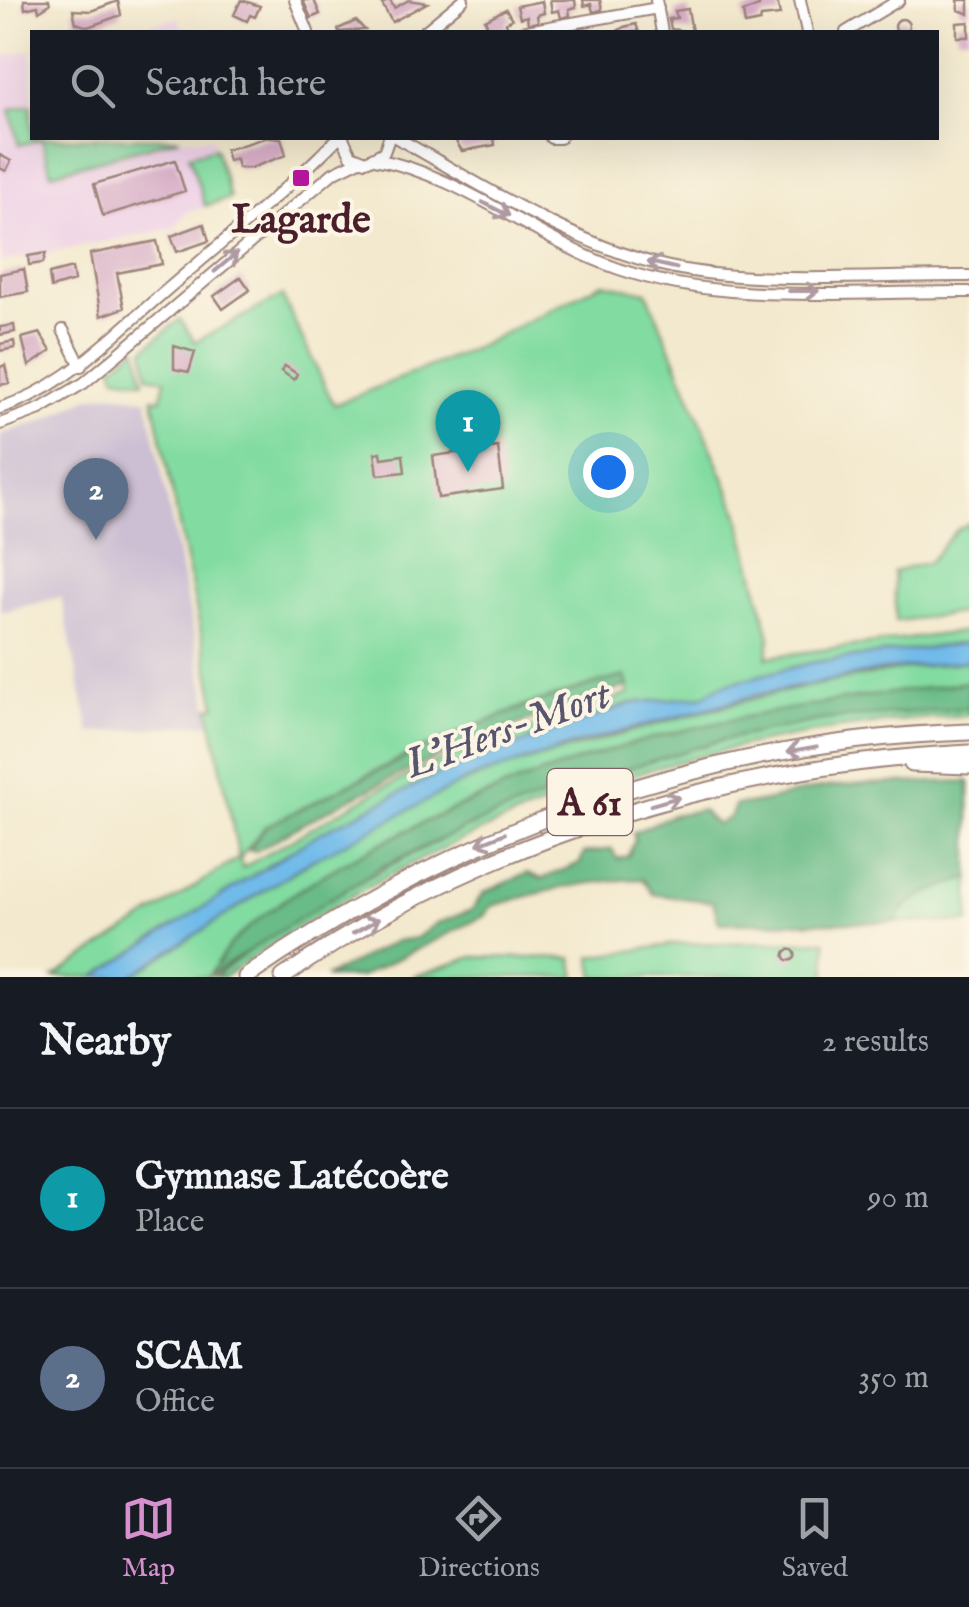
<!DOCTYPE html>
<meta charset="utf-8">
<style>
body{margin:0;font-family:"IM FELL English",serif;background:#242831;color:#f1f3f6}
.you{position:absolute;left:608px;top:472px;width:35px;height:35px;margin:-25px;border:8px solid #fff;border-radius:50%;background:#1a73e8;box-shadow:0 0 0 15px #1a73e833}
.badge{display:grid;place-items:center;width:65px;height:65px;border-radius:50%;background:#d690ce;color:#fff;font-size:32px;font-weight:700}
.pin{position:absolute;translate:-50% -82px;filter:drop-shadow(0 2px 5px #0008)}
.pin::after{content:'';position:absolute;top:52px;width:35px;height:30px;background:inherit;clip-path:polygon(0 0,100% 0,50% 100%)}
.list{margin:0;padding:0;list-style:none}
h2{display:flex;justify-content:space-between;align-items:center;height:130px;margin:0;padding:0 40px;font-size:42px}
h2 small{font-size:32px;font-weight:400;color:#9ea1a6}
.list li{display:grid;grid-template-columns:65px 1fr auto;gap:30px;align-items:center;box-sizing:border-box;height:180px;padding:0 40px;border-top:2px solid #363941}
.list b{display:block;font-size:38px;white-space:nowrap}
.list p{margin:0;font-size:32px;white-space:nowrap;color:#9ea1a6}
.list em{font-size:32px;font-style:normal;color:#9ea1a6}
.icon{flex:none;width:55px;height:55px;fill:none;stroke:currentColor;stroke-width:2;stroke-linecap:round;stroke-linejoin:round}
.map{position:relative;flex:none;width:969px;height:977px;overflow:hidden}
.search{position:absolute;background:#171b24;box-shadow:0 10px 40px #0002;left:30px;right:30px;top:30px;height:110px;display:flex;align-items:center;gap:25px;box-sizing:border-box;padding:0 35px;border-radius:0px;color:#9ea1a6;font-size:38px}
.sheet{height:490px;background:#171b24}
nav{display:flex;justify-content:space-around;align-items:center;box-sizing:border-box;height:140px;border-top:2px solid #363941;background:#171b24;font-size:28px;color:#9ea1a6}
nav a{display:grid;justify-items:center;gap:5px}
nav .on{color:#d690ce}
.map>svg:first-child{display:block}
.built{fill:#eed0e7}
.industrial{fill:#ccbed3}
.green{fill:#82dca1;stroke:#667e66;stroke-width:2.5;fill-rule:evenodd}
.forest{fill:#69bc87;stroke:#5a6e59;stroke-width:2.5}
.water{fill:#71bbea;stroke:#5e6d8a;stroke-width:2.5}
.building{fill:#d6aac6}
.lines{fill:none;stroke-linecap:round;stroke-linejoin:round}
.minor-casing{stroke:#9e847c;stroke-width:14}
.highway-casing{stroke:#9e847c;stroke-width:19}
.minor{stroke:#fff;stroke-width:10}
.highway{stroke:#fff;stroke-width:15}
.oneway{stroke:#ae9aa0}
.poi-dot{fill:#b5179e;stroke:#fcf5e5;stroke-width:4}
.labels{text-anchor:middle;stroke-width:8;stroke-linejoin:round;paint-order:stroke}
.shield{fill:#fcf5e5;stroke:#7f5f63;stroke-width:2.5}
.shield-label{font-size:38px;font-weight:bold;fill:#4a1f2b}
.poi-label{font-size:40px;font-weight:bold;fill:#4a1f2b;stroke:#fcf5e5}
.water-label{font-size:42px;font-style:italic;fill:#58566e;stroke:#fcf5e5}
</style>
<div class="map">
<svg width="969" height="977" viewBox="0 0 969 977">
<rect width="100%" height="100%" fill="#fcf5e5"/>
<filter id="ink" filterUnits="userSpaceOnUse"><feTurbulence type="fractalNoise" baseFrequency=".01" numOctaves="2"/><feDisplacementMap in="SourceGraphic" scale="20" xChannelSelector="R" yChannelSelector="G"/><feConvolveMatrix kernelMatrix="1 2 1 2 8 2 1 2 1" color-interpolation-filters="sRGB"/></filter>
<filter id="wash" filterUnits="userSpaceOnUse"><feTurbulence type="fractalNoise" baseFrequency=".0048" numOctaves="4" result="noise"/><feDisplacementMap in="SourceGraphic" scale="40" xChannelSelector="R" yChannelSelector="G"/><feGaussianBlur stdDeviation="2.25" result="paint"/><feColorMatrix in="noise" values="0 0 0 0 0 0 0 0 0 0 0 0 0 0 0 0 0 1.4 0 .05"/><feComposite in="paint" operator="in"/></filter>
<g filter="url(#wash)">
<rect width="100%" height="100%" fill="#f3e9ce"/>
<path class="built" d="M179,18l4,14h-67z
M32,50v88h180l18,60 -46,16 -8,14 -176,34v-205z"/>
<path class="industrial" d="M111,393l36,6 65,324 -122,10 -29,-136 -61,15v-177l47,-16 42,-22z"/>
<path class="green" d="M31,105l1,33h148l-129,35 -9,-34 -23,6 -9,-35z
M215,148l15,50 -25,8 -16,-51z
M603,283l44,9 91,220 32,125 -3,20 202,-26v12l-154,19 -94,23 -18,11 -71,7 -190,69 -126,63 -221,142h-41l185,-119 -30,-150 7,-2 -63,-308 8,1 4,-20 -17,-3 -4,-27 36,-30 15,23 87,-46 52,109 143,-58zM625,677l4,17 -177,62 -70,32 -140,80 -2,-10 25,-31 148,-75 111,-46z
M137,347l7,34 -28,-5 -3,-9z
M969,523v89l-73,9 -2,-49 35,-10 27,-32z
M969,661v21c-228,32 -466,73 -659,207 -41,28 -73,47 -102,88h-78c93,-60 185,-123 284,-173 69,-34 142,-50 215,-72 112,-33 223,-59 340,-71z
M969,708v7c-269,15 -526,105 -745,262h-10c177,-133 385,-218 603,-256 50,-8 102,-9 152,-13z
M969,878v44h-74c9,-26 51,-36 74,-44z
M826,941v36h-231l-4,-20 85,-13z
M473,957l99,1 4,19h-164z"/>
<path class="forest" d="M625,676l3,10c-132,43 -253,93 -372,165l-7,-1 16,-23c116,-59 232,-119 360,-151z
M969,682v26l-148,12 -103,21 -140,43 -104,40 -95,44 -171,109c9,-12 17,-27 27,-37 94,-91 322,-181 450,-210 94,-22 189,-35 284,-48z
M969,781v97c-23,8 -65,18 -74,44l-176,1 -6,-21 -60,-8 -10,-15c-56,1 -96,11 -151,27l-8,10 -124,61h-35l71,-36 21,-3 18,-14 37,-14 11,-17 45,-20 14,6 38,-16 4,-10 28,-4 5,10 11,-3 7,-16 -2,-7 39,-18 29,-5 16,15 14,-9 4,-11c33,-1 60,-14 92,-18 47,-5 95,-4 142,-6z"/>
<path class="water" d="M969,643v18l-85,9 -127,25 -177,48 -111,36 -166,86 -173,112h-35l221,-142 126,-63 190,-69 71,-7 18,-11 94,-23z"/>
<g id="blocks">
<path class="building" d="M24,0h25l1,4 -11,7 -1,-5 -13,3z
M241,0l19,6 -5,11 -5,-2 -3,6 -13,-6z
M303,0h11l6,14 -9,4z
M390,0l4,8 15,-8 18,3 -35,19 -10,-18z
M550,0h25l1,7 -7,2 1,7 -9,2 -2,-8 -7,2z
M583,0h17l2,10 -9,2 -2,-8 -7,2z
M758,0h19l3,15 -19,2 -1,5 -15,3 -2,-13 16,-6z
M958,0h11v14l-10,-4z
M118,1l3,14 -33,12 -12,-4 -3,-13 18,1z
M542,1l2,12 -7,2 1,7 -10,2 -1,-8 -7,2 -3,-12z
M506,9l6,10 -6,4 3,7 -19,1 -5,-11z
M688,9l4,23 -21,-3 -2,-10 8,-1 -2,-7z
M895 26a7 7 0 1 1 14 0a7 7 0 1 1-14 0Z
M356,21l9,9 -26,2 -1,-3z
M969,22v15h-12v-14z
M636,24l3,8h-23l8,-5z
M265,138h16l5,17 -35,13h-13l-2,-9 -8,2 -3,-11z
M454,138h40l1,7 -33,6z
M0,155l11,6 -5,10 -6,-3z
M175,160l10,31 -82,25 -9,-32z
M204,224l5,17 -32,11 -6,-16z
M157,241l5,23 -45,9 7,35 -23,8 -11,-62z
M46,253l-3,10 -14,2 -1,-9z
M72,268l2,13 -23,7 -2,-14z
M24,269l4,23 -28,5v-23z
M241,277l9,13 -27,19 -9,-13z
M14,325l1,7 -15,3v-8z
M40,333l11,18 -22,15 -7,-28z
M14,341l1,7 -15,3v-7z
M174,346l21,6 -6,20 -15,-3z
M5,365l4,18 -9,2v-18z
M285,366l12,8 -3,6 -13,-9z
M470,431l-2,17 -9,1 -7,-16z
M498,447l5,42 -65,9 -5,-42z
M381,452l1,6 21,-3 2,17 -27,3 -3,-22z
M784.5 955a5.5 5.5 0 1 1 11 0a5.5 5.5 0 1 1-11 0Z"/>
</g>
</g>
<g filter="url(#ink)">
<use href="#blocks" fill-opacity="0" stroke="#9e847c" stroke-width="2.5"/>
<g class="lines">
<g class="minor-casing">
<path id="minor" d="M295,0l13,32
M656,0l6,32
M800,0l7,32
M424,32l39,-32
M521,32l137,-24
M846,32l53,-32
M343,138l8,17 15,6 18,-9 5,-14
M397,138c82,45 168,102 260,126 87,23 219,11 312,12
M551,138h9
M375,159c88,16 160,81 244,110 105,37 239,22 350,23
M63,330l18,36
M0,408c57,-18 94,-55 138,-93 67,-60 137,-113 200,-177
M0,424l40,-15 44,-26 249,-210 27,-13"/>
</g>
<g class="highway-casing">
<path id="highway" d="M912,764l57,2
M246,977c213,-147 463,-237 723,-245
M283,977c201,-139 444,-212 686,-224"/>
</g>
<use href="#minor" class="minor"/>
<use href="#highway" class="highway"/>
</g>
<defs><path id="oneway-shaft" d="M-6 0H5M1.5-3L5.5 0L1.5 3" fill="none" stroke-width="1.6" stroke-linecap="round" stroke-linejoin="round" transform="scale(2.5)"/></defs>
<g class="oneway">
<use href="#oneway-shaft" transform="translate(496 209) rotate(27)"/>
<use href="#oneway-shaft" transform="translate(226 262) rotate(-40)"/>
<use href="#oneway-shaft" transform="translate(662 265) rotate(-167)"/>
<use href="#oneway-shaft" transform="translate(804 291)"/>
<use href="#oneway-shaft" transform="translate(802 749) rotate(170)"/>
<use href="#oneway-shaft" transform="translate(665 801) rotate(-16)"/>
<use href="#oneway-shaft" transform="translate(491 839) rotate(158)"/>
<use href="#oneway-shaft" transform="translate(366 926) rotate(-29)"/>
</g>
</g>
<rect class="poi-dot" x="291" y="168" width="20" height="20" rx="5"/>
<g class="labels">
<rect class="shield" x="547.5" y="769" width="85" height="66" rx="8"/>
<g class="shield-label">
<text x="590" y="815">A 61</text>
</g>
<g class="poi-label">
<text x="301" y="232">Lagarde</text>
</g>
<g class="water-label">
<text transform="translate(507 727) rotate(-20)" y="15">L'Hers-Mort</text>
</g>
</g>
</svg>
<div class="you"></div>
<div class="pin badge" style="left:468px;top:472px;background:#0f9aa8">1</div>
<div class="pin badge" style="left:96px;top:540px;background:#5c6f8a">2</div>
<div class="search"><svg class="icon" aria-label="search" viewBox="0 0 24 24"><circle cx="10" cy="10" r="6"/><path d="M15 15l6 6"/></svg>Search here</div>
</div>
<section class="sheet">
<h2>Nearby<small>2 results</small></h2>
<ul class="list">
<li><span class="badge" style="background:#0f9aa8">1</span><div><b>Gymnase Latécoère</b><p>Place</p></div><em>90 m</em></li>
<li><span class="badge" style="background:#5c6f8a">2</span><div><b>SCAM</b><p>Office</p></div><em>350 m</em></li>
</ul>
</section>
<nav>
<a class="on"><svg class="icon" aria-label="map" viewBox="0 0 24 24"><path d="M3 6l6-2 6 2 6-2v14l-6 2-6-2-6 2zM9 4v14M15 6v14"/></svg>Map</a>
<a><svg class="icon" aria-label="directions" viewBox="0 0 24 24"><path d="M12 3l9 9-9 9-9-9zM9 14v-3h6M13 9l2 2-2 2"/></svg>Directions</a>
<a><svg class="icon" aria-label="saved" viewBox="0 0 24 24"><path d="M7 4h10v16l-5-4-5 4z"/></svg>Saved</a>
</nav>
